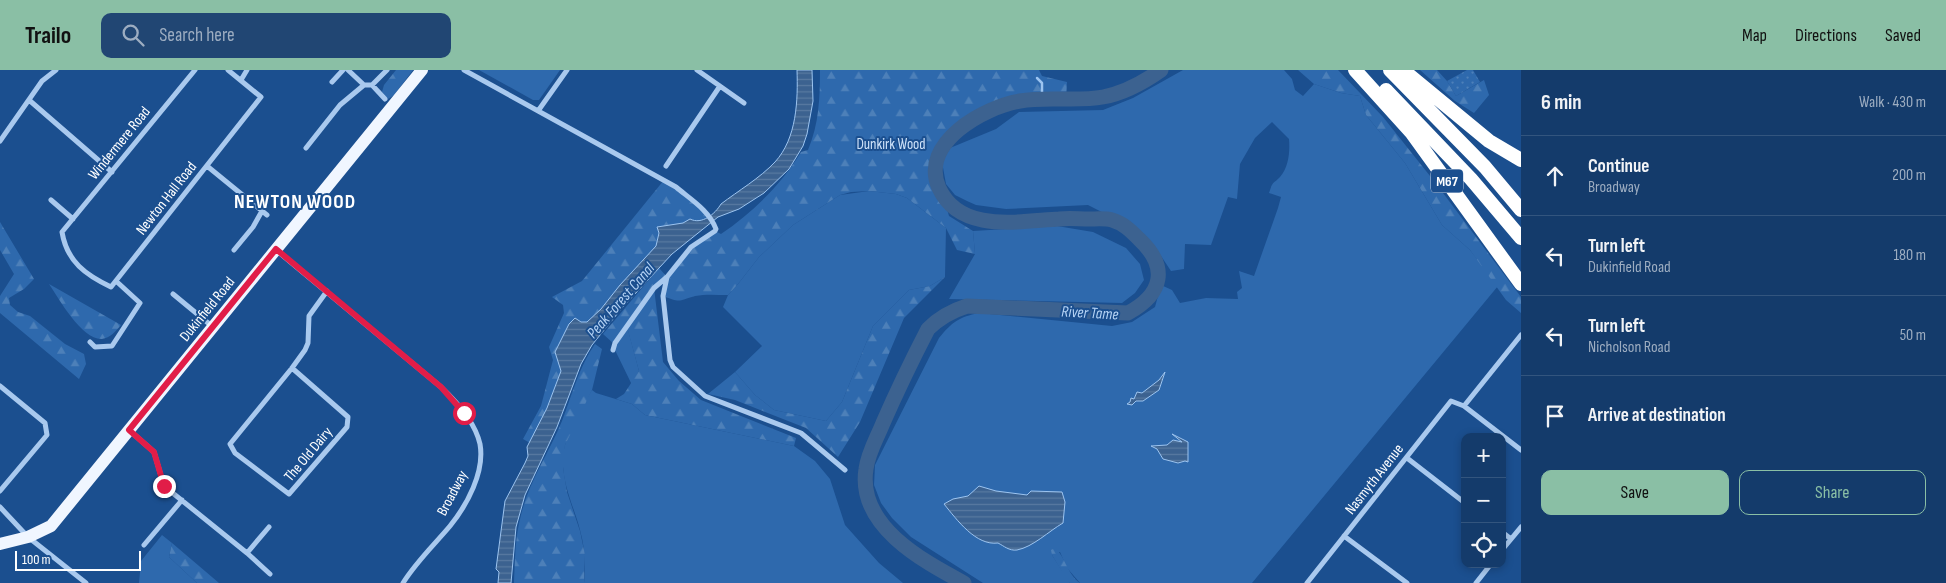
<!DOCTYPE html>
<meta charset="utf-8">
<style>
body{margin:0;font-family:"Sofia Sans Condensed",sans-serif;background:#214673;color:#f1f3f6}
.controls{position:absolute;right:15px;bottom:15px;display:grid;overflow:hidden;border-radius:10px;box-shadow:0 2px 8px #0003}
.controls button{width:45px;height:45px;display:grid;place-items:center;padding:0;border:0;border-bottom:1px solid #33557e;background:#143b6b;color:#f1f3f6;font:25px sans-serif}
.scale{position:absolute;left:15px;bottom:12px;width:126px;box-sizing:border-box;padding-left:5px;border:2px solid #fff;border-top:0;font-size:14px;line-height:18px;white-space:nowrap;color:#fff;-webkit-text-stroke:4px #1b4f8f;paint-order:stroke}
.stop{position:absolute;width:15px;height:15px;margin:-11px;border:4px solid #e11d48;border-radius:50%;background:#fff}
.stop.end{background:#e11d48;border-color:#fff;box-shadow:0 1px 5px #0008}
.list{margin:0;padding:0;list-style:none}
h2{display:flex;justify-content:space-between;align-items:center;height:65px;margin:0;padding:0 20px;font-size:21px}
h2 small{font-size:16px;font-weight:400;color:#9dadc1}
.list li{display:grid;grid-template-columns:32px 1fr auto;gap:15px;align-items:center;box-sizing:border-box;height:80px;padding:0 20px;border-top:1px solid #33557e}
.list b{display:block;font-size:19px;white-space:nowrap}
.list p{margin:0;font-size:16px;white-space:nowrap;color:#9dadc1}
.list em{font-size:16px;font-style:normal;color:#9dadc1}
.actions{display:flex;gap:10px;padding:15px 20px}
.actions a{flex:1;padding:11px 0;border:1px solid #8abfa5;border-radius:10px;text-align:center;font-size:18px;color:#8abfa5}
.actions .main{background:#8abfa5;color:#111}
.icon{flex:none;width:28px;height:28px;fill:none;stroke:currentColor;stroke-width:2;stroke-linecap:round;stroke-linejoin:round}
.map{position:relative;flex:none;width:1521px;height:513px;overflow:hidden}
header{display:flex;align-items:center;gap:30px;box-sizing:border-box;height:70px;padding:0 25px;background:#8abfa5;color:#111}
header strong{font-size:24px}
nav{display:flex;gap:28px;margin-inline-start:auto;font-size:18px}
.search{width:350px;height:45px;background:#214673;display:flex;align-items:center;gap:12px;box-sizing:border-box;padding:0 18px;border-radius:10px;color:#9dadc1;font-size:19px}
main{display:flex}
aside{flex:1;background:#143b6b}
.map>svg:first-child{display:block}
.green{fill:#2e69ad}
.forest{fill:url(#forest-firs)}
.garden{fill:url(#garden-dots)}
.water{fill:url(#water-rules);stroke:#9cc4f0}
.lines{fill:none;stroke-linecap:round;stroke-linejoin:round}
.stream{stroke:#9cc4f0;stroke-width:2.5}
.river{stroke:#3c6290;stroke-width:15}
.minor{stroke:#a9c9ee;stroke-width:5}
.primary{stroke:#f0f6ff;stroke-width:12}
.motorway{stroke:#fff;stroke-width:14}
.route{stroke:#e11d48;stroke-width:6}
.labels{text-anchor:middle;stroke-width:4;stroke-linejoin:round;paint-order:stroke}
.shield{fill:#1b4f8f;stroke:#bbcadd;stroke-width:1}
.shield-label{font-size:14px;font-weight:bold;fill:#fff}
.street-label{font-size:15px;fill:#fff;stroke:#1b4f8f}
.park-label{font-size:15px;fill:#cfe3fa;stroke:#1b4f8f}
.water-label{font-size:16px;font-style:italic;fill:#b5d3f5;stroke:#1b4f8f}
.district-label{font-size:20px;font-weight:bold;letter-spacing:1px;fill:#fff;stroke:#1b4f8f}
</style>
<header>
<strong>Trailo</strong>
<div class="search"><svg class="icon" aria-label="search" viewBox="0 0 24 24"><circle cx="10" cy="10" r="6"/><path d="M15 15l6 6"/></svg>Search here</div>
<nav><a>Map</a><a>Directions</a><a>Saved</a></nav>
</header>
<main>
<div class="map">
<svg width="1521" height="513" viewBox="0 0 1521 513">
<defs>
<pattern id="forest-firs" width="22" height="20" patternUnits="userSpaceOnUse" patternTransform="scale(1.25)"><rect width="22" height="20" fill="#2e69ad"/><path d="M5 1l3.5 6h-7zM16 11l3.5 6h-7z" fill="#4d80b9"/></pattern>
<pattern id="garden-dots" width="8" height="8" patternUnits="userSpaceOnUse" patternTransform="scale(1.25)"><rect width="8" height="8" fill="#2e69ad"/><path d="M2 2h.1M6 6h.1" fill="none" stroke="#4d80b9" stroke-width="1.8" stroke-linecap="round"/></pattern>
<pattern id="water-rules" width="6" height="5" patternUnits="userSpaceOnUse" patternTransform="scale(1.25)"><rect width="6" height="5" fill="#3c6290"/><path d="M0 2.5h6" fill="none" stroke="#597aa1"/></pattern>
</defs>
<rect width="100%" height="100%" fill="#1b4f8f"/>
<path class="green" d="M479,0h81l-21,30h-6z
M1183,0h101l8,9 3,11 8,6 11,-12 27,9 19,3 6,19 39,48 37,62 28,25 28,36 -246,297h-172l-13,-15 -7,-16 -8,3 18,28h-87l-72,-46 -19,-19 -11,-15 -7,-18 1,-20 64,-127c13,-16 20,-21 40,-25l133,13 20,-4 23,-15 6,-22 11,5 8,13 26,-5 32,1 -1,-7 5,-4 -3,-17 15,5 24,-68 3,-11 -12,-4c4,-12 3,-8 11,-16 9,-10 10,-26 9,-38l-17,-17 -17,16 -15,26 -3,35 -9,-2 -17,48 -26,-1 -1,25 -13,2 -14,-21 -22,-21 -47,-24 -82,4 -30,-4 -9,-4 -12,-6 -9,-11 -4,-22 8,-14 46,-19 23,-17 84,-2 30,-12z
M869,121l27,3 11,4 39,30 -1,49 -15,9 -21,4 -36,36 -31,76 -16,19 -52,-11 -19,-15 -20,-23 27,-26 -39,-39 5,-12 10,-11 21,-27 34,-32 47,-30z
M1057,156l36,6 33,16 14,16 4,16 -9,13 -13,10 -173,-4 26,-45 -2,-23z
M627,256l12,45 -7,14 -17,-35v-7z
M592,320l4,3 36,11 13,11 149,31 21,15 15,18 15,46 34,38 24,20h-319c2,-18 1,-35 -4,-53 -7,-27 -23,-56 -15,-85 5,-14 19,-42 27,-55z
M162,465l10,8 -3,14 28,26h-58l2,-22z"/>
<path class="forest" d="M396,0h17l-19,25 -6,4 -6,-7 2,-7z
M820,0h219l3,6 25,6 -1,18c-15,0 -31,-1 -46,1 -31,6 -87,34 -85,72 0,9 6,16 9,25 2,6 3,12 5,18l24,15 2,23 -18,-4 -11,-22 -39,-30 -11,-4 -27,-3 -18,1 -11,3 -47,30 -34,32 -21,27 -10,11c-11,0 -23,-1 -33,1 -17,5 -14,7 -32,0l4,-18 -13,10 9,74 16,19 22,19 95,38 -2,8 -149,-31 -13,-11 -16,-5 8,-5 15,-23 -12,-44 -14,16 -10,-9 56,-66 8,9 24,-30 24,-16 6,3c31,-21 61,-50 80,-82l7,-2c11,-26 12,-52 12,-80z
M1298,0h40l45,47 51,64 87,116v16l-15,-13 -36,-50 -28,-25 -37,-62 -39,-48 -6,-19 -19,-3 -27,-9z
M1420,0h17l10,11 9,15 28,-16 5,15 -15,18 -19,-12z
M664,110l12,7 35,32 -10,6 -113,110 -49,113 -16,-9 18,-33 12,-46 -4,-13 15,-34 -1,-8 -11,-8 30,-16z
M0,152l34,57 -10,10 -15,9 1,7 8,7 12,4 35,28 19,10 2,10 -7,15 -79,-66v-17l14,-22 -14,-24z
M945,207l-41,41 -44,104 -22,35 -32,-29 -71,-28 -27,-6 27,-22 20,23 19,15 52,11 16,-19 31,-76 36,-36 21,-4z
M49,214l72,41c-5,6 -11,13 -19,14 -20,1 -43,-40 -53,-55z
M595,274l7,5 -10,41 -27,55 -1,11 -1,12 4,24 13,39 5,24 -1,28h-70c1,-23 1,-46 7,-68 8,-34 28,-62 41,-94 10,-26 17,-54 33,-77z
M172,473l47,40h-22l-28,-26z
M1055,478c10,8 12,26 25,35h-10l-3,-3 -15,-25 -1,-5z"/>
<path class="garden" d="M1467,0h6l7,12 -24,14 -9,-15z"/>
<path class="water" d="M797,0h15l1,31 -6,33 -4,12 -14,23 -25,24 -25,16 -21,8 -46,37 -50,54 -30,37 -11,19 -24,63 -32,68 -9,32 -5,56h-13l1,-11 -3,-3 9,-68 20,-38 3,-7 -1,-9 20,-39 14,-37 -6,-19 14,-28 6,-6 6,4h6l14,-13 19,-24 36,-39 3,-13 -2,-6 26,-4 7,-4c12,6 25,-5 31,-15 17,-13 39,-26 54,-42 22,-24 23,-62 22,-92z
M1165,302l-6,18 -16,11h-7l-4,4 -5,-1 3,-2 1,-4 3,1 3,-7 5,1 17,-13z
M1172,364l16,8v20l-3,-1 -7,2 -15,-4 -6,-10 -6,-3 16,-1 6,-5 9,2z
M979,416l17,5 31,4 4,-4 31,1 3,10 -2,21c-14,8 -30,24 -46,27 -8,1 -13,-4 -19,-7 -22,3 -41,-23 -54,-39l9,-5 15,-3z"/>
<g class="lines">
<path class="stream" d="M1037,8l5,5v17"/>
<path class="river" d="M964,513c-41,-22 -107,-57 -98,-114 2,-16 11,-31 17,-46 14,-32 29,-63 45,-94 11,-11 23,-18 39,-23l161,7c35,-19 41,-46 11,-74 -8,-8 -16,-16 -27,-19 -7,-2 -16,-1 -23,-1 -10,0 -20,-1 -30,0 -39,2 -99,15 -120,-31 -20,-45 45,-81 81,-87 28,-5 56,1 83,-4 21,-4 41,-15 58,-27"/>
<path class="minor" d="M195,0l-133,162c5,30 24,43 49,55l150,-190 -33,-27
M348,0l16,15h8l13,14
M464,0l212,117c14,12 33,23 40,42l-1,2 -24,16 -24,30 -4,19 7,64 3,7 32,29 96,37 44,37
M697,0l47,33
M241,10l6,-10
M332,12l11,-12
M372,15l15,-15
M29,30l83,72
M538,41l29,-41
M0,71l42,-60 14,-11
M306,78l34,-43 24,-20
M207,96l60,49
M666,96l54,-80
M51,130l22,19
M234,180l19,-23 9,-16
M276,180l165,137c16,15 34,35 39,57 5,28 -13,61 -30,82 -16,19 -34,36 -47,57
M173,224l40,33
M90,272l5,5 17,-1 28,-43 -24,-22
M613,280l2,-7 39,-55 13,-11
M292,298l56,49 -1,10 -58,67 -54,-41 -5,-9 62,-76 13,-18 3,-7 1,-27 18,-25
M0,316l45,37 2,12 -47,56
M1464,336l57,-71
M129,360l25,22 10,34 83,67 22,-26
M1407,388l58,45
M0,437l28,30 58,46
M1502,462l9,7
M1344,466l63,47
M144,475l38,-45
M1502,480l19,-23
M247,483l23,21
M1307,513l144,-182 13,5 57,44
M1476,513l15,-19"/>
<path class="primary" d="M0,474l28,-7 23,-11 371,-456"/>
<path class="motorway" d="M1355,0l56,62 110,152
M1390,0l95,97 36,43
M1403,0l86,71 32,19
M1386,20l85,89 50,59"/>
</g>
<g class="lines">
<path class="route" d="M164,416l-10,-34 -25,-22 147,-181 165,138 23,26"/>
</g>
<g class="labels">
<rect class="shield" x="1431" y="99.5" width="32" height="23" rx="4"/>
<g class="shield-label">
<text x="1447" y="116">M67</text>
</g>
<g class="street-label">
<text transform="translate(119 73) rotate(-51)" y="5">Windermere Road</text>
<text transform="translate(166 128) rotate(-52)" y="5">Newton Hall Road</text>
<text transform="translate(207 239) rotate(-51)" y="5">Dukinfield Road</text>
<text transform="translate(308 384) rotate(-50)" y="5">The Old Dairy</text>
<text transform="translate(1374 409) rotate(-52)" y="5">Nasmyth Avenue</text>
<text transform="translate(452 423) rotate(-62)" y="5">Broadway</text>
</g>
<g class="park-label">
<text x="891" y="79">Dunkirk Wood</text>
</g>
<g class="water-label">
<text transform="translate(620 230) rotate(-49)" y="6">Peak Forest Canal</text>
<text transform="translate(1090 242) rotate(3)" y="6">River Tame</text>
</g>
<g class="district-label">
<text x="295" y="138">NEWTON WOOD</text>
</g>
</g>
</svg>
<div class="controls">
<button>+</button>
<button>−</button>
<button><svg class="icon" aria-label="locate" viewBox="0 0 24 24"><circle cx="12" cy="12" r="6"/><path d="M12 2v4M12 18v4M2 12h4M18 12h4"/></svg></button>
</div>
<div class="scale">100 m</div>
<div class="stop" style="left:464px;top:343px"></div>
<div class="stop end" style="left:164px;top:416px"></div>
</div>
<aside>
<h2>6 min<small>Walk · 430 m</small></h2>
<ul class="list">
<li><svg class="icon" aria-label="ahead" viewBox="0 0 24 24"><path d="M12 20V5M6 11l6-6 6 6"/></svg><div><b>Continue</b><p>Broadway</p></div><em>200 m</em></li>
<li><svg class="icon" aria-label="left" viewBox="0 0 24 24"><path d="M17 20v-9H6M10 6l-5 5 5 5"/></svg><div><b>Turn left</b><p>Dukinfield Road</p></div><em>180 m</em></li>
<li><svg class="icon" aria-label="left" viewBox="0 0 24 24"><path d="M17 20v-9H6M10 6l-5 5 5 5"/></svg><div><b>Turn left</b><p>Nicholson Road</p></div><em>50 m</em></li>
<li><svg class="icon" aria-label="arrive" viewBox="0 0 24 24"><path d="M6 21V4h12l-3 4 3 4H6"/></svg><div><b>Arrive at destination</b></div></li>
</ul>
<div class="actions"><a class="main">Save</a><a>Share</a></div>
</aside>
</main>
